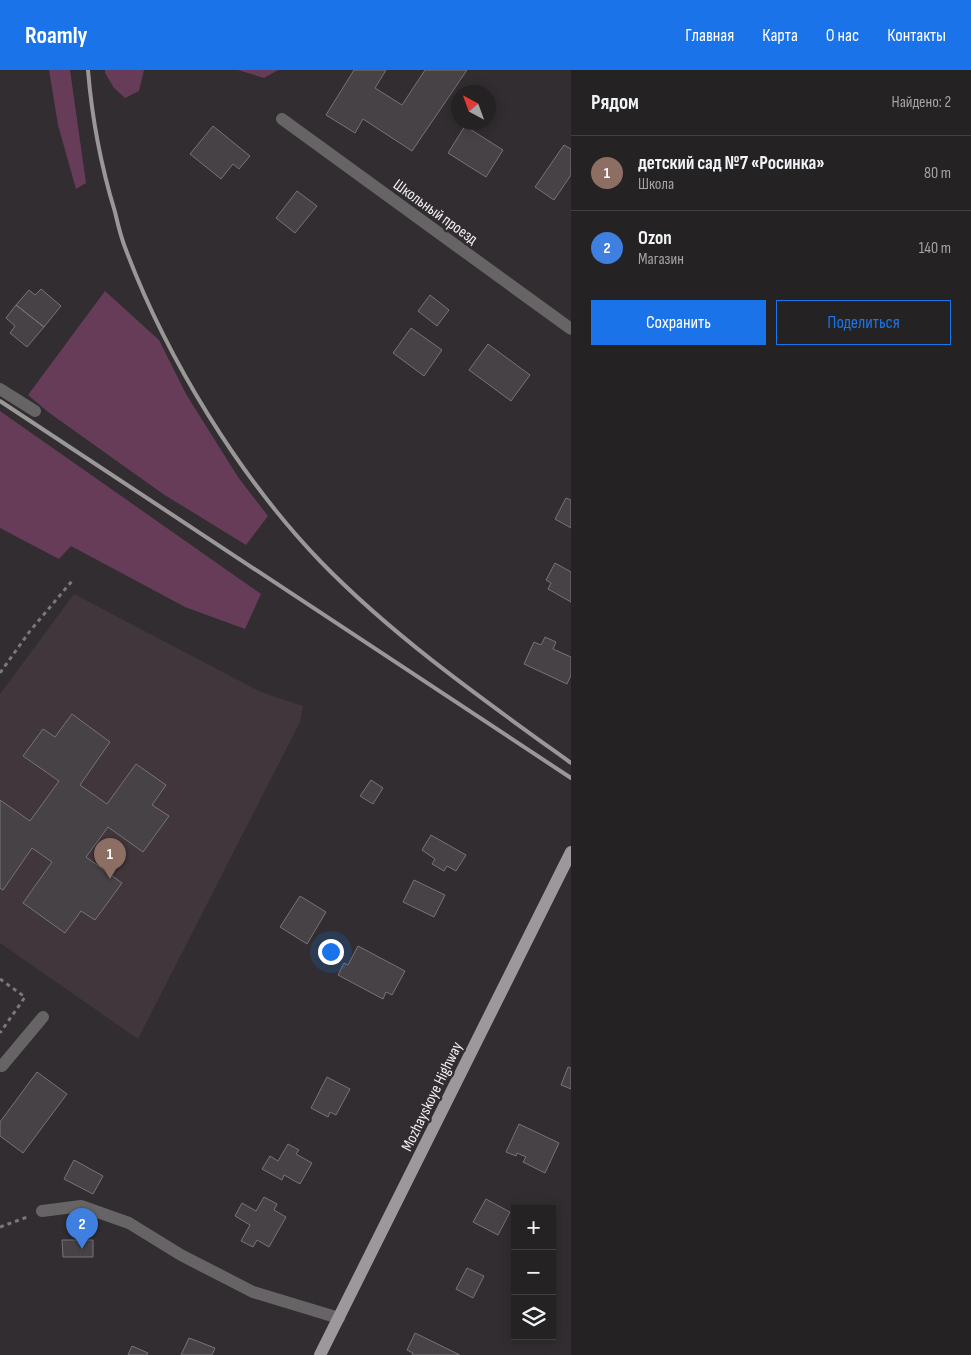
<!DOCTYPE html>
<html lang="ru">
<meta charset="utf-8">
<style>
body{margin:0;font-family:"Sofia Sans Condensed",sans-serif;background:#312f31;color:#f1f3f6}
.controls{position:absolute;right:15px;bottom:15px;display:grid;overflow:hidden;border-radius:0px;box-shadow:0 2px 12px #0003}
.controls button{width:45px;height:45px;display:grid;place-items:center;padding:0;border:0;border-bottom:1px solid #423f41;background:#252224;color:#f1f3f6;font:25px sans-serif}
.compass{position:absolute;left:451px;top:15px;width:45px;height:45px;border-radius:50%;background:#252224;box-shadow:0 2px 12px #0003;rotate:319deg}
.you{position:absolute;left:330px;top:881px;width:18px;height:18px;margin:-12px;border:4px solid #fff;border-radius:50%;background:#1a73e8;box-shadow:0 0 0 8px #1a73e833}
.badge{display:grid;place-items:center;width:32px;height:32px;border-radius:50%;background:#1a73e8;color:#fff;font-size:16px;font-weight:700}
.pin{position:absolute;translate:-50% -41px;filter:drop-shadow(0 1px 2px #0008)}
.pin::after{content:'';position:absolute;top:26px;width:18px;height:15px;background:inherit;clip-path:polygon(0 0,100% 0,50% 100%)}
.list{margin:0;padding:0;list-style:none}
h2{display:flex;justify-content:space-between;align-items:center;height:65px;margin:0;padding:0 20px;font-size:21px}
h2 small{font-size:16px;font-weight:400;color:#a3a4a6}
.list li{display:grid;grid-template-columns:32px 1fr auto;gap:15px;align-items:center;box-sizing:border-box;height:75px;padding:0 20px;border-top:1px solid #423f41}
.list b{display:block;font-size:19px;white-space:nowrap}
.list p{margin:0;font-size:16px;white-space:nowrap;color:#a3a4a6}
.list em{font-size:16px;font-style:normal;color:#a3a4a6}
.actions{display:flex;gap:10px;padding:15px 20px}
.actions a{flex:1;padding:11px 0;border:1px solid #1a73e8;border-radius:0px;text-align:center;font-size:18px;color:#1a73e8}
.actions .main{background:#1a73e8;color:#fff}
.icon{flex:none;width:28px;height:28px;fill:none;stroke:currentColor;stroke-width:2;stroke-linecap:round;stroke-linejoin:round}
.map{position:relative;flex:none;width:571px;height:1285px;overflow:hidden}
header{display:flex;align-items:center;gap:30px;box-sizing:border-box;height:70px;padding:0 25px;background:#1a73e8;color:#fff}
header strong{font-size:24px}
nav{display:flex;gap:28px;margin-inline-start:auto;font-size:18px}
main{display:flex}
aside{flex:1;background:#252224}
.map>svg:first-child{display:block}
.built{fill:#40363c}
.green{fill:#663c59}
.building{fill:#474245;stroke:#787377}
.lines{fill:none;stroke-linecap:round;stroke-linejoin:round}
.path{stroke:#7b777a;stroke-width:3;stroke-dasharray:4 4;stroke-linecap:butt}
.minor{stroke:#666465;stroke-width:12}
.major{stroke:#9c989b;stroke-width:12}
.rail{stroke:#9a9799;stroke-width:4}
.labels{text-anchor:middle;stroke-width:5;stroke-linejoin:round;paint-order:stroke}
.street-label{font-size:16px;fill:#f1eef0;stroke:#312d30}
</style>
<header>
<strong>Roamly</strong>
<nav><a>Главная</a><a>Карта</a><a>О нас</a><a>Контакты</a></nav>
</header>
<main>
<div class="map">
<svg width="571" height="1285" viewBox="0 0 571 1285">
<rect width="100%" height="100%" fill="#312d30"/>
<path class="built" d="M74,524l187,98 42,14 -3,16 -162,317 -138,-96v-249z"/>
<path class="green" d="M49,0h21l16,113 -10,6 -18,-64z
M105,0h39l-5,21 -14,7 -11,-10 -9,-15z
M238,0h40l-14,8z
M105,221l54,49 27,54 52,83 30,39 -22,29 -83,-51 -115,-82 -20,-17z
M0,341l261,183 -16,35 -60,-22 -114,-61 -12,13 -59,-31z"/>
<path class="building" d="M354,0h32l-11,18 27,17 23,-35h42l-55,81 -49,-32 -8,14 -29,-18z
M213,56l37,30 -11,13 -6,-5 -12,15 -31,-25z
M465,56l38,24 -17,27 -38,-24z
M564,75l7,4v26l-17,25 -19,-13z
M297,121l20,15 -22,27 -19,-15z
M41,219l20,17 -17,21 -28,-22 13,-15 6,5z
M430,225l19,15 -12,16 -19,-15z
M16,235l28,22 -17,20 -17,-14 5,-7 -9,-8z
M411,258l31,22 -18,26 -31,-23z
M488,274l42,31 -19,26 -42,-31z
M566,428l5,2v28l-16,-9z
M555,493l16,9v30l-23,-13 3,-6 -5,-3z
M545,567l11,5 -3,7 18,8v18l-4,9 -43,-20 10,-22 7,3z
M72,644l38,28 -30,43 27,19 29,-40 30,21 -14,20 17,11 -26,36 -35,-25 -22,30 36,26 -27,37 -14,-9 -16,22 -42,-30 29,-41 -20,-14 -29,42 -3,-2v-88l30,21 29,-40 -36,-25 20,-27 12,8z
M371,710l12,8 -10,16 -13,-8z
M431,765l35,20 -10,16 -9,-5 -3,5 -12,-7 3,-5 -13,-9z
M414,810l31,15 -11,22 -31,-15z
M300,826l26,16 -19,32 -27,-17z
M358,876l47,25 -13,24 -6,-3 -3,7 -45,-24 6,-12 4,2z
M568,997l3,1v21l-10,-4z
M37,1002l30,22 -44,59 -23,-17v-14z
M327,1007l23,12 -14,26 -6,-3 -2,5 -17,-9z
M519,1054l40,19 -14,30 -22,-11 3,-5 -9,-4 -1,3 -10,-4z
M288,1074l11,6 -3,4 16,9 -12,21 -16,-9 -2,5 -20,-11 8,-13 8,5z
M74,1090l29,16 -10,18 -29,-15z
M264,1127l13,7 -3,6 12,7 -17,30 -12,-7 -4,7 -12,-6 9,-16 -15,-9 7,-13 14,8z
M486,1129l24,13 -12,23 -25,-13z
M62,1170h31v17h-30z
M467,1198l17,8 -11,22 -17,-9z
M415,1263l45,22h-48l1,-2 -6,-3z
M189,1268l26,10 -3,7h-31z
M132,1276l16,7 -1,2h-19z"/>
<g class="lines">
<path class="path" d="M0,603l30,-42 42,-50
M0,909l25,18 -25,36
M0,1157l30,-11"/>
<path class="minor" d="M282,49l289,210
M0,319l35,22
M2,996l41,-49
M42,1141l39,-5 48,17 52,32 72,37 86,26"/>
<path class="major" d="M320,1285l251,-503"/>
<path class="rail" d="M88,0c4,49 13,96 27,142 3,13 6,26 11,38 41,109 114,228 195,312 74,76 164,139 250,201
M0,331l571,377"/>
</g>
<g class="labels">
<g class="street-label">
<text transform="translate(436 141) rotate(36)" y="6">Школьный проезд</text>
<text transform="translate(431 1026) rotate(-64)" y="6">Mozhayskoye Highway</text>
</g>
</g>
</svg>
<div class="controls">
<button>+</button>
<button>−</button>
<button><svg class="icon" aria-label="layers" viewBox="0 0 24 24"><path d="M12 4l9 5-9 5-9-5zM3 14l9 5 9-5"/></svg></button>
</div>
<svg class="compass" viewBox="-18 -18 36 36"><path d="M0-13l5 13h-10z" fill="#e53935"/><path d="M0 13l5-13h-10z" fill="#a3a4a6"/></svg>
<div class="you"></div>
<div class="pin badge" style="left:110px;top:809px;background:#8d6e63">1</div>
<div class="pin badge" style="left:82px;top:1179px;background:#3f7fe0">2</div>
</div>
<aside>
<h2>Рядом<small>Найдено: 2</small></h2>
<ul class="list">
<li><span class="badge" style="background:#8d6e63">1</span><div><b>детский сад №7 «Росинка»</b><p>Школа</p></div><em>80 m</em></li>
<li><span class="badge" style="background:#3f7fe0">2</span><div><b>Ozon</b><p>Магазин</p></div><em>140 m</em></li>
</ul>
<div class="actions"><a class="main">Сохранить</a><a>Поделиться</a></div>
</aside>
</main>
